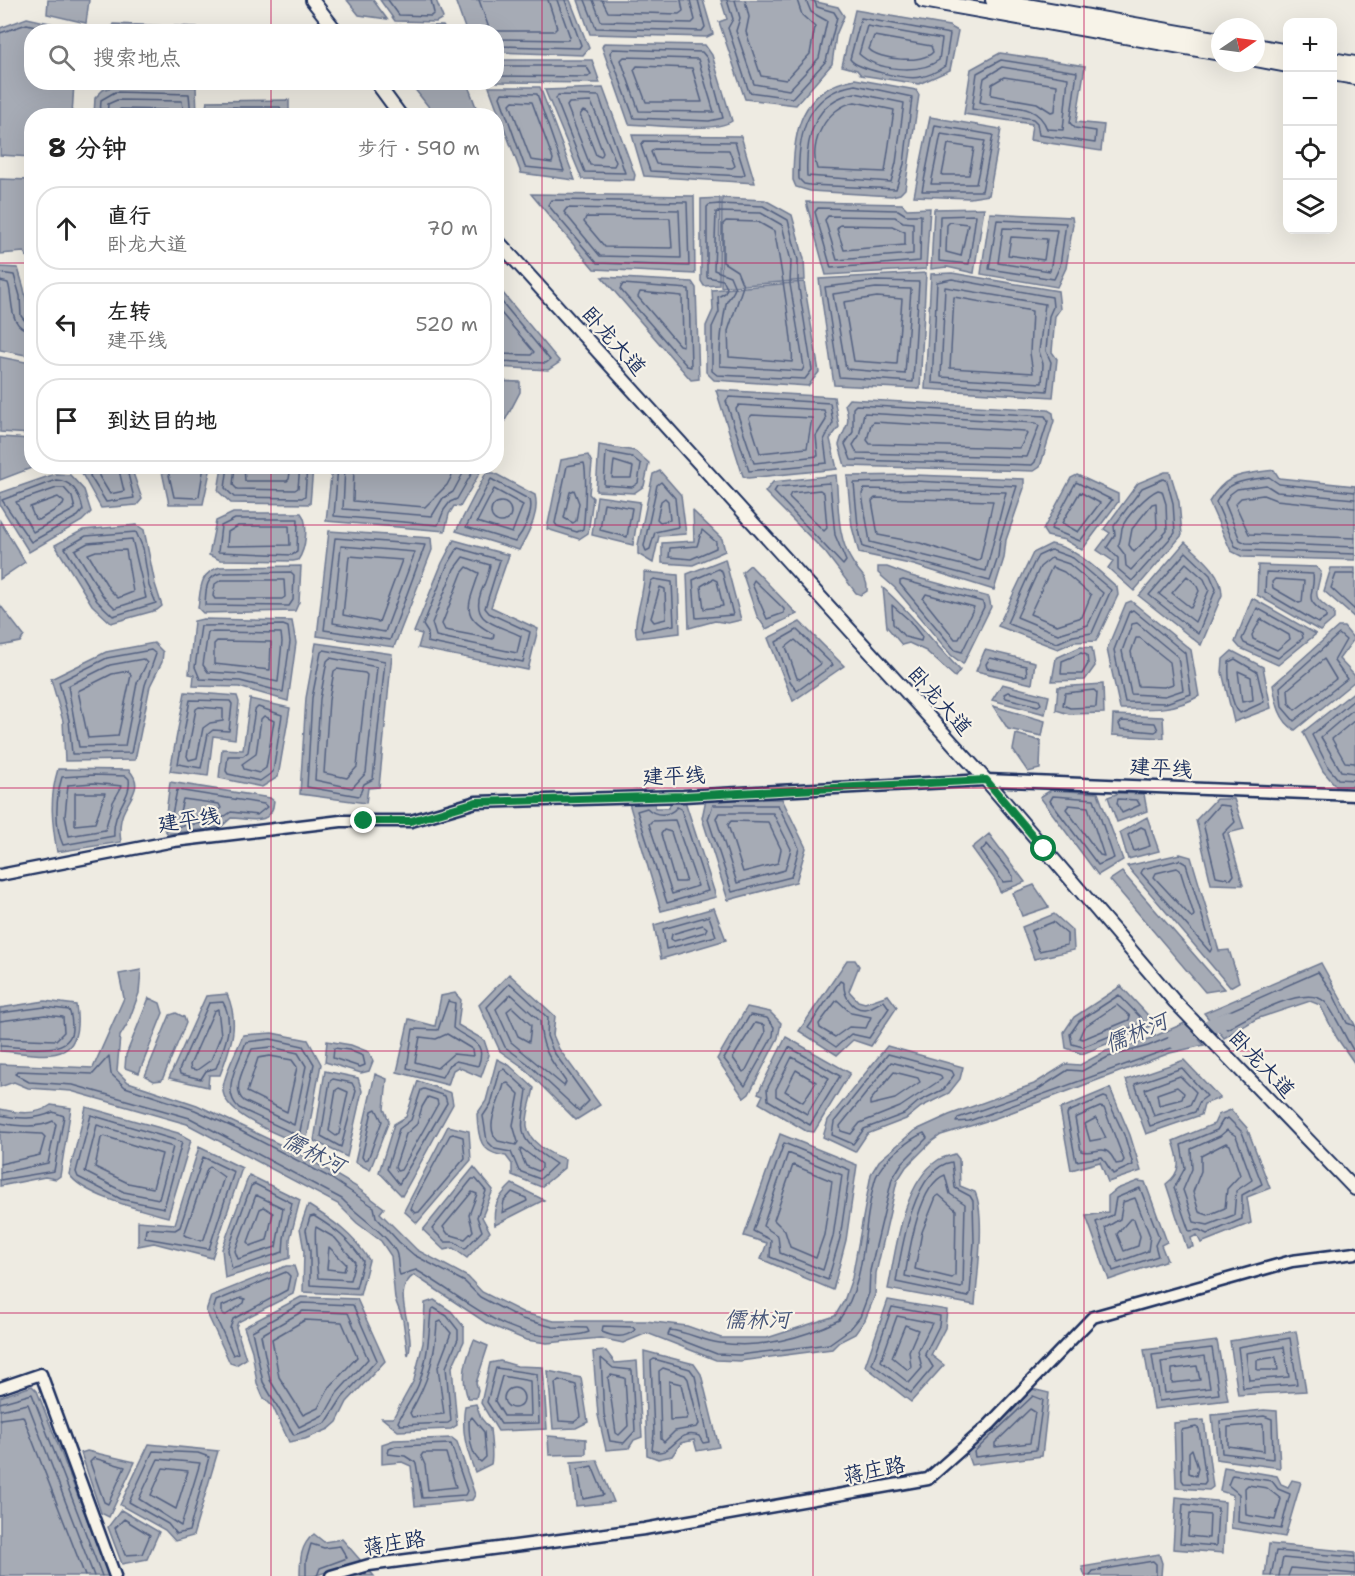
<!DOCTYPE html>
<html lang="zh">
<meta charset="utf-8">
<style>
body{margin:0;font-family:"Shantell Sans","LXGW WenKai TC",sans-serif;background:#f2f2f2;color:#222}
.controls{position:absolute;right:18px;top:18px;display:grid;overflow:hidden;border-radius:12px;box-shadow:0 6px 24px #0002}
.controls button{width:54px;height:54px;display:grid;place-items:center;padding:0;border:0;border-bottom:2px solid #e0e0e0;background:#fff;color:#222;font:30px sans-serif}
.compass{position:absolute;left:1211px;top:18px;width:54px;height:54px;border-radius:50%;background:#fff;box-shadow:0 6px 24px #0002;rotate:77deg}
.stop{position:absolute;width:18px;height:18px;margin:-14px;border:4px solid #0b8043;border-radius:50%;background:#fff}
.stop.end{background:#0b8043;border-color:#fff;box-shadow:0 2px 6px #0008}
.list{margin:0;padding:0;list-style:none}
h2{display:flex;justify-content:space-between;align-items:center;height:78px;margin:0;padding:0 24px;font-size:26px}
h2 small{font-size:20px;font-weight:400;color:#767676}
.list li{display:grid;grid-template-columns:39px 1fr auto;gap:18px;align-items:center;box-sizing:border-box;height:84px;margin:0 12px 12px;padding:0 12px;border:2px solid #e0e0e0;border-radius:24px}
.list b{display:block;font-size:22px;white-space:nowrap}
.list p{margin:0;font-size:20px;white-space:nowrap;color:#767676}
.list em{font-size:20px;font-style:normal;color:#767676}
.icon{flex:none;width:33px;height:33px;fill:none;stroke:currentColor;stroke-width:2;stroke-linecap:round;stroke-linejoin:round}
.map{position:relative;flex:none;width:1355px;height:1576px;overflow:hidden}
.search{position:absolute;background:#fff;box-shadow:0 6px 24px #0002;left:24px;top:24px;width:480px;height:66px;display:flex;align-items:center;gap:15px;box-sizing:border-box;padding:0 21px;border-radius:24px;color:#767676;font-size:22px}
.panel{position:absolute;background:#fff;box-shadow:0 6px 24px #0002;left:24px;top:108px;width:480px;height:366px;border-radius:24px}
.map>svg:first-child{display:block}
.water{fill:#a6abb5;stroke:#6e7992;stroke-width:1.5}
.lines{fill:none;stroke-linecap:round;stroke-linejoin:round}
.shore{stroke:#536181;stroke-width:1.5}
.river{stroke:#a6abb5;stroke-width:15}
.tertiary-casing{stroke:#1b2f5e;stroke-width:15}
.secondary-casing{stroke:#1b2f5e;stroke-width:16}
.primary-casing{stroke:#1b2f5e;stroke-width:18}
.tertiary{stroke:#f7f3e8;stroke-width:10}
.secondary{stroke:#f7f3e8;stroke-width:12}
.primary{stroke:#f7f3e8;stroke-width:14}
.route{stroke:#0b8043;stroke-width:8}
.grid{fill:none;stroke:#c2185b;stroke-width:1.5;stroke-opacity:0.55}
.labels{text-anchor:middle;stroke-width:4.5;stroke-linejoin:round;paint-order:stroke}
.street-label{font-size:21px;fill:#1b2f5e;stroke:#f7f3e8}
.water-label{font-size:22px;font-style:italic;fill:#455478;stroke:#f7f3e8}
</style>
<div class="map">
<svg width="1355" height="1576" viewBox="0 0 1355 1576">
<rect width="100%" height="100%" fill="#eeebe2"/>
<filter id="ink" filterUnits="userSpaceOnUse"><feTurbulence type="fractalNoise" baseFrequency=".0167" numOctaves="2"/><feDisplacementMap in="SourceGraphic" scale="12" xChannelSelector="R" yChannelSelector="G"/><feConvolveMatrix kernelMatrix="1 2 1 2 8 2 1 2 1" color-interpolation-filters="sRGB"/></filter>
<g filter="url(#ink)">
<path class="water" d="M48,0h41l-3,23 -39,-9z
M347,0h26l14,19 -28,-4z
M380,0h56l7,18 -7,4 -41,-1z
M455,0h115l19,48 -6,7 -86,-3 -1,-20 -30,-1z
M578,0h125l10,34 -6,3 -117,-3z
M721,0h87l30,7 6,9 -8,19 -4,29 -36,41 -51,-6 -26,-77 8,-3z
M855,10l94,16 9,5 -8,39 -31,14 -58,-9 -4,-5 -15,-4z
M27,18l50,11v3h-45v50l42,1 -2,32 -40,1 -1,41 -31,-2v-127z
M113,24l84,3v4h-86z
M397,25l46,1 3,5h-44z
M281,27l3,4h-72v-3z
M604,43l101,2 7,10 20,66c-16,12 -81,4 -103,3l-27,-77z
M1000,53l85,13 -9,56 28,3 -3,26 -71,-11 2,-16 -68,-10 7,-45z
M497,60h95l8,23 -103,-1z
M855,79l61,11 3,5 -14,94 -5,5 -8,2 -82,-5 -14,-4 -3,-7c0,-49 7,-91 62,-101z
M410,83h57l12,32h-44z
M114,86l82,1 1,28h-103l1,-17 8,-8z
M489,87h51l35,93 -54,-7z
M603,88l32,87 -1,5 -52,-1 -37,-89z
M289,100v15h-84l2,-14z
M930,117l71,12 -12,66 -19,3 -56,-2z
M632,135l109,1 14,47 -111,-7z
M0,179l31,1v77h-4l-3,-5 -24,2z
M531,194l163,2 1,78 -101,-5z
M720,198l-1,87 -15,1 -3,-5v-82z
M722,198l43,2 27,15 12,44 1,21 -84,7z
M806,202l96,2 5,5 23,-1 -4,61 -100,6z
M984,208l-10,65 -27,-6 -16,2 3,-60z
M990,213l82,4 1,7 -7,44 -9,19 -76,-13z
M0,267l18,1c10,30 14,57 13,88l-31,-6z
M926,273l-6,116 -86,-4 -15,-106z
M952,273l106,18 2,18 -5,7 -3,36 5,7 -4,38 -128,-8 6,-115z
M602,277l90,5 4,6 3,91 -8,1z
M804,282l15,90 -11,14 -94,-6 -8,-8v-46l7,-16 -1,-20z
M502,292l58,70 -12,8 -51,-3v-72z
M0,357l31,6v71l-31,-2z
M496,381l24,1v10l-23,44z
M716,390l118,7 5,30 -9,12 7,30 -89,9 -5,-2z
M849,399l199,11 5,3 1,8 -14,46 -6,4 -189,-5 -6,-21c5,-20 13,-16 6,-41z
M0,437l31,2 1,27 2,1 -34,13z
M599,445l36,6 14,12 -5,23 -10,7 -38,-2z
M588,455l4,8 -3,31 4,4 -5,35 -9,6 -32,-10 14,-69z
M92,466l39,1 11,32 -5,6 -36,3 -20,-36z
M161,467h50l-8,37h-34z
M222,467h91l-3,37 -79,-1 -13,-12z
M332,467v-1l151,1 -23,40 -6,-1 -5,8 -4,17 -119,-10z
M1274,470l5,8 76,8v74l-112,-3 -12,-6 -22,-49c18,-30 33,-27 65,-32z
M660,471l21,24 5,39 -27,2 -6,27 -15,-9v-9l15,-71z
M1165,472h5l9,30 3,33 -48,56 -26,-23 5,-7 -16,-11 13,-17 -6,-4 34,-46z
M486,473h8l41,22c5,19 -7,38 -16,55l-63,-19z
M55,474l15,1 14,15 7,22 -9,9 -53,31 -29,-47v-12z
M836,475c3,29 0,62 17,88 7,11 15,14 14,28l-6,4 -5,-2 -31,-41 -60,-60 8,-10z
M914,475l110,4v9l-18,52 -2,18 -10,32 -80,-25 -55,-12 -7,-26 -5,-51z
M1077,475l41,19v8l-36,48 -17,-10 -18,-4 -4,-6 28,-52z
M597,496l43,6 -7,43 -41,-10z
M693,511l29,28 3,12 -32,14 -31,-2v-20l32,-2z
M233,513h68c8,10 5,36 -3,47l-5,1 -73,-1 -11,-5 7,-34z
M0,521l25,41 -25,17z
M137,525l7,5 11,54 7,22 -5,4 -46,13 -19,-18 -37,-60 28,-15z
M329,531l102,7 1,12 -38,97 -77,-11z
M454,540l55,15 -18,52 47,22 -10,41 -110,-22 4,-14 -8,-2 28,-69z
M1185,542c16,15 37,30 37,53l-21,50 -62,-49z
M1051,544c27,5 46,26 66,43l1,8 -22,46 -22,1 -16,7 -60,-23 35,-73z
M725,559l16,61 -13,3 -13,-2 -26,7 -2,-54z
M750,565l47,49 -31,15 -9,-13 -15,-44z
M1258,565l58,2 5,5c-5,25 -10,25 13,40v7l-14,12 -63,-36z
M301,566l-2,36 -4,9 -92,2 -5,-5c3,-20 1,-35 22,-41z
M878,567h9l24,9 78,21 2,10 -28,57 -12,-9 -56,-67 -17,-15z
M1331,568h24v50l-31,-27z
M644,572l34,3 2,58 -43,5c-6,-17 9,-45 7,-66z
M883,588c29,25 50,55 77,82l-5,7 -29,-26 -17,-8 -7,2 -15,-18z
M1252,598l64,36 -38,31 -38,-17 -5,-6z
M1131,601l60,49 8,46c-25,15 -50,13 -79,13l-13,-60 19,-46z
M0,605l24,31 -4,6 -20,4z
M203,619l89,2 4,22 -8,58 -49,-14 -46,-1 1,-11 -5,-1 5,-53z
M800,622l44,44 -51,35 -25,-63z
M1338,627h6l10,12 -15,20 16,17v5l-60,49c-16,-9 -19,-28 -22,-45z
M154,643l9,9 -1,10 -12,24 -15,74 -70,1 -2,-40 -12,-42 55,-27z
M316,643l76,11 -13,133 -11,1 -2,15 -66,-9 6,-96z
M1080,647l12,1 3,18 -10,14 -33,1 4,-23z
M985,650l50,12 -3,22 -56,-13z
M1232,651l31,16 8,41 -37,14 -12,-50 1,-13z
M1002,684l47,12 -4,18 -53,-14z
M1103,684l1,29 -35,1 -13,-4 2,-23z
M1355,691v95h-19l-13,-15 -20,-39z
M185,692l52,4 2,6 -4,37 -22,-3 -5,40 -38,-5z
M250,699l40,9 -12,69 -16,10 -43,-9 3,-29 21,1z
M993,706l52,15 -3,15 -34,-7z
M1113,715l50,2 1,21 -52,-3z
M1016,734l25,7 -1,28 -12,3 -15,-22z
M58,769l71,1c14,15 3,25 -4,39 -6,11 -6,21 -4,33l-64,10c-5,-29 -8,-54 1,-83z
M170,782l100,16 4,3c-2,27 -25,17 -43,17l-10,9 -53,7 -4,-5z
M1051,790l47,3 25,67 -25,15 -58,-78z
M1119,793l25,1 3,17 -30,11 -9,-25z
M706,799h76l24,49 -10,34 -68,18 -26,-82z
M1216,799h18l10,30 -16,4 15,52 -32,-1 -15,-64z
M655,801v7h14l2,-7h14l31,96 -55,14 -32,-108z
M1147,817l12,34 -31,8 -8,-27z
M989,834l36,48 -25,10 -4,-11 -24,-33z
M1180,854l11,3 28,94 10,-1 10,32 -9,5 -103,-121z
M1122,872l102,117 -19,3 -95,-112z
M1034,885l15,22 -27,9 -9,-23z
M714,908l12,32 -65,19 -7,-34z
M1054,914l19,17 1,19 -40,9 -12,-32z
M847,960h8l4,6 -10,25 9,10 7,2 23,-8 9,12 -26,39 -18,-6 -16,15 -38,-24z
M1321,963l34,62v39l-18,-26 -17,-33 -10,-4 -54,18 -32,19 -20,-25z
M141,970l-2,23 -11,30 -8,13 -3,35 11,11 69,23 105,50 53,31 29,22 -4,5 37,37 51,27 14,15 42,21 30,8h92l41,5 34,12h46l68,-22 9,-15 8,-23 19,-104 8,-13 35,-30 35,-16 85,-31 32,-20 14,1 26,-14 40,-11 39,-17 19,22 -34,8 -174,65 -55,17 -10,7 -25,25 -9,14 -21,92 -1,22 -10,25 -10,14 -16,8 -7,7 -92,12 -24,-1 -69,-27 -24,10 -23,-5 -53,5 -21,-3 -38,-16 -74,-49c-26,17 4,55 -6,81l-5,-36 -8,-21 -4,-43 -10,-15 -24,-18 -19,-19 -151,-80 -116,-33 -43,-3 -14,-6 -14,5v-23l93,4 31,-70 -5,-24z
M509,974l46,42 -2,19 6,14 41,56 -24,15 -53,-53 -23,-16 -21,-46z
M1121,986l35,38 -74,30 -16,-6 -2,-16 10,-15z
M455,993l6,7 -3,25 26,15 5,15 -8,22 -23,-10 -5,3 -5,15 -51,-13 12,-53 26,7 6,-30z
M227,994c13,30 4,52 -7,81h-11l-1,12 -39,-9 37,-82z
M149,998l11,5 3,10 -24,60 -14,-5 1,-13z
M45,1001l31,4c9,63 -31,49 -76,46v-43z
M747,1007l23,5 11,11 -3,15 -29,56 -5,4 -27,-39z
M176,1013l8,4 2,6 -24,57 -8,1 -9,-5 25,-61z
M272,1033l36,7 13,24 -14,74 -5,7c-21,-10 -81,-30 -79,-57 2,-17 14,-37 20,-53z
M786,1037l64,36 -36,59 -8,-1 -47,-28 4,-8 -5,-2z
M327,1041l24,4 18,7 4,9 -4,10 -8,2 -36,-11z
M887,1046l76,21 -3,12 -11,14 -28,14 -15,12 -39,15 -12,18 -32,-15 5,-17z
M497,1059l12,6 25,23c-2,11 -8,26 -7,38 1,16 24,29 38,33l-1,9 -23,19 -29,-12v-11l-6,-8c-26,-3 -28,-17 -29,-42l9,-13z
M1184,1060l36,38 -16,6 -3,11 -55,19 -20,-54z
M325,1071l33,7 4,13 -15,66 -33,-16z
M375,1074l12,5 -3,30 5,12 -19,49 -15,-8z
M418,1081l33,12 2,11 -51,92 -23,-24 15,-48 12,-7z
M1110,1088l20,47 11,36 -33,11 -8,-20 -29,8 -11,-61z
M51,1105l20,3 -11,68 -4,3 -11,-2 -45,9v-77c17,4 36,7 51,-4z
M86,1107l92,26 13,7 -23,77c-26,-7 -85,-21 -99,-43z
M1231,1110l16,18 23,60 -23,9 4,26 -50,20 -4,-8 -6,3 2,9 -6,1 -21,-64c17,-12 13,-26 7,-43l41,-17 4,-9z
M448,1126l21,5 2,29 -54,63 -13,-12z
M780,1134l77,31 -11,75 -13,50 -72,-31 6,-16 -23,-7z
M199,1147l43,21 -30,90 -58,-15 -16,3v-25l37,3z
M955,1154l4,5 1,27 15,6c11,24 2,85 0,113l-87,-16c8,-38 14,-105 50,-129 4,-3 12,-4 17,-6z
M474,1167l19,23 -11,27 8,15 -23,26 -14,-10 -9,2 -21,-20z
M249,1175l51,25 -10,39v19l-65,20 -3,-29z
M1138,1181l7,1 22,60 -6,3 6,15 -58,20 -23,-64 22,-4v-16l9,-7z
M512,1184l32,16 -49,25c-3,-19 4,-29 17,-41z
M308,1205c25,16 45,29 61,55l-9,35 -57,-3 1,-41 -4,-23z
M286,1266h8l3,9 -4,19 -55,28 -2,5 10,32 -10,6 -6,-2 -24,-52 5,-15z
M301,1297l56,2 28,62 -38,41 -10,20 -8,7 -24,10 -16,3 -16,-35 -10,-10 -6,-14 -5,-32 -8,-24z
M434,1300l17,11 13,16v14l-12,26 5,58 -6,4 -53,2 -16,-13h11l21,-38 9,-37 2,-40z
M888,1300l59,10 -2,18 -14,27 13,10 -33,37 -46,-36z
M1296,1331l10,60 -68,4 -8,-54z
M474,1340l14,6 -12,37 2,7 -2,8h-8c-8,-21 -2,-39 6,-58z
M1217,1341l11,59 -74,9 -10,-59z
M606,1351l9,12 22,-2 5,76 -8,3 -5,8 -23,2 -8,-35 -5,-63z
M644,1351l50,13 7,10 18,73 -22,4 -3,-11 -13,3 -9,13 -14,3 -11,-4z
M500,1361l17,5 26,1 4,62 -49,2 -17,-28 9,-40z
M548,1371l33,7 7,44 -12,6 -23,1z
M32,1386l5,5 72,185h-109v-179z
M1032,1389l17,4 -7,63 -71,9 -5,-14z
M476,1404l5,14 9,11c1,9 3,28 1,35l-16,8c-9,-23 -14,-42 -10,-66z
M1264,1410l13,1 3,57 -64,-9 -4,-44z
M1204,1420l9,67 -4,3 -33,-2 -2,-65z
M548,1436l38,3v15l-37,1z
M452,1438l5,4 18,53 -3,5 -57,6 -4,-40 -9,-4 -20,2v-20l12,-4z
M149,1444l69,7 -25,85 -18,5 -10,-11 -45,-25z
M87,1451l48,11 -26,55 -8,-4 -20,-60z
M597,1460l17,42 -38,4 -5,-44z
M1224,1467l53,9 4,8 7,3 4,-7 9,2 -16,55 -54,-9 2,-33 -13,-4z
M1176,1497l49,5 -2,51 -50,-4z
M121,1510l38,22 -12,27 -25,5 -14,-37z
M314,1534l10,8 18,-3 32,37h-18l-9,-11 -33,11h-14c0,-16 0,-31 14,-42z
M1269,1544l86,8v24h-90z
M1159,1554l3,9 -1,13h-76l-3,-9z"/>
<g class="lines">
<path class="shore" d="M388,0l11,15 32,1 3,-3 -3,-13
M479,0l11,31h64l3,-3 -9,-28
M585,0l11,28 106,3 3,-4 -7,-27
M593,0l8,21 91,2 3,-3 -5,-20
M602,0l6,12 71,2 4,-3 -2,-11
M727,0l6,19 -5,9 21,64 43,6 34,-37 11,-44 -3,-5 -17,-5 -3,-7
M735,0l5,18 -4,13 18,53 35,6 30,-32 8,-37 -16,-9 -5,-12
M745,0l4,17 -3,15 15,44 25,4 24,-26 5,-27 -13,-12 -5,-15
M861,18l89,16 -5,32c-7,5 -17,10 -25,11 -14,3 -64,-8 -70,-18z
M867,26l75,13 -3,21c-20,15 -63,10 -80,-6z
M0,33l27,-9 33,8
M874,36l57,10 2,6c-10,12 -55,8 -64,-3z
M496,39l72,1 2,-3 -13,-37
M496,46l83,2 2,-3 -16,-45
M613,49l89,3 5,6 16,60 -14,3 -75,-3 -24,-65z
M624,57l74,2 16,53 -75,-1 -18,-51z
M1001,60l76,12 -7,51 5,5 21,3 -1,12 -56,-8 -2,-12 -4,-4 -61,-10 5,-36z
M496,66h90l5,8 -3,3 -92,-1
M637,66l55,2 10,34h-56l-12,-32z
M1002,67l66,11 -5,52 -16,-1c-10,-29 -41,-19 -67,-27l4,-24z
M1004,77l53,8 -2,26 -4,1 -14,-9 -46,-8 1,-11z
M855,85l57,12 -8,67 -8,25 -86,-4 -6,-1 -5,-5c-2,-43 7,-86 56,-94z
M502,93l35,1 27,77 -39,-4 -25,-70z
M855,93l49,10 -8,60 -5,19 -84,-6c-2,-37 7,-76 48,-83z
M558,95l41,1 26,77 -40,-1 -29,-73z
M513,101l19,1 21,57 -1,4 -21,-3 -21,-56z
M591,102l25,60 -2,4 -24,-1 -23,-59 2,-3z
M855,102l39,8 -9,62 -68,-3c-9,-27 10,-62 38,-67z
M583,111l5,2 15,40 -2,4 -5,-2 -16,-40z
M100,116l1,-16 14,-8 74,2 2,22
M107,116l1,-12 9,-4 65,1 2,15
M116,116l4,-7 52,1 3,6
M211,116l4,-9h65l3,9
M935,125l58,10 -11,56h-60z
M941,134l44,7 -9,43h-45z
M644,141l91,1 10,32 -3,2 -92,-5 -9,-26z
M948,144l26,4 -5,27h-27z
M654,149l75,1 6,16 -3,2 -76,-4 -5,-12z
M551,200l136,2 2,64 -92,-3 -49,-58z
M719,204l44,2 25,14 10,40v22l14,88 -7,9 -88,-4 -5,-4v-44l7,-15 -1,-15 7,-4 2,-5 -4,-8 -16,-3v-70l2,-2z
M567,208l112,2 2,48 -81,-2 -36,-44z
M818,208l80,2 8,5h15l-1,46 -89,7 -16,-56z
M716,212l45,1 21,12 9,36 -1,23 14,83 -2,4 -82,-5c-1,-22 2,-41 6,-62 1,-5 7,-9 9,-16l-5,-12 -16,-6z
M976,215l-7,49 -30,-3 1,-45z
M828,216l67,1 8,5 10,1v31l-76,6 -12,-40z
M586,217l84,1 2,30 -67,-1 -21,-25z
M997,220l69,3 -6,43 -6,13 -65,-10z
M726,221l32,1 16,9c4,16 21,122 18,131l-63,-5 -1,-26 15,-45 -6,-15 -14,-9v-38z
M950,222l18,2 -7,32 -15,-4 1,-27z
M840,225l52,1 13,6v13l-61,5 -7,-21z
M1003,228l54,2 -7,41 -52,-8z
M1011,237l36,2 -3,21 -36,-5z
M0,273l14,2 6,21 1,20 5,6 6,1
M952,279l100,18 1,10 -4,9 -3,35 5,11 -4,29 -115,-8 5,-101z
M0,281l8,2c6,16 -1,46 24,48
M876,281l43,1 -6,100 -74,-5 -14,-90z
M623,284l66,5 2,78 -4,-1 -67,-77z
M945,287l100,17 -6,47 4,13 -1,19 -101,-6z
M876,288l35,1 -6,85 -59,-5 -13,-75z
M640,292l42,4 1,50 -4,-1 -41,-48z
M877,297l25,2 -5,65 -43,-3 -10,-59z
M954,297l78,14 -2,42 3,20 -83,-5z
M496,300l5,1 49,59 -4,3 -50,-2
M496,307l38,45 -3,3 -35,-1
M729,397l101,6 3,20 -9,17 3,23 -78,8 -23,-70z
M739,405l85,5 2,10 -10,16 2,20 -64,7 -18,-54z
M856,405l189,11 3,5 -13,41 -3,3 -181,-5 -6,-16 8,-12v-24z
M864,413l172,10 3,3 -12,31 -170,-4 -4,-8 6,-9z
M752,415l60,3 -5,30 -47,5 -11,-35z
M874,422l150,9 3,3 -7,14 -150,-4 -3,-4 4,-16z
M606,452l26,5 9,7 -3,19 -6,4 -28,-2z
M614,461l19,6 -2,11h-19z
M584,463c3,10 1,53 -1,66l-6,3 -20,-6 -2,-3 12,-57z
M92,466l-2,10 16,26 28,-4 -8,-32
M100,466l-1,10 11,18 14,-3 -6,-25
M167,466l7,31 22,1 3,-2 5,-30
M228,466l-3,22 9,9 68,1 3,-2 2,-30
M235,466l-2,19 4,4 58,1 3,-2 2,-22
M244,466l1,15h42l2,-2 2,-13
M338,466l-4,50 104,9 6,-15 6,-8 7,-3 19,-33
M345,466l-2,43 89,7 11,-18 10,-6 14,-26
M354,466l-1,35 72,6 22,-22 10,-19
M491,479l39,21c4,13 -7,32 -15,42l-49,-15z
M1163,479l4,2 6,22 2,30 -43,48 -14,-12v-11l-11,-11 8,-12 -1,-9 28,-38z
M56,480c17,1 24,14 27,30l-5,6 -47,26 -29,-42z
M914,481l103,5 -17,53 -2,18 -8,24 -127,-34 -5,-21 -4,-43z
M661,482l14,16 3,29 -23,5 -5,17 -4,2 -2,-5 13,-61z
M1076,482l36,18 -32,41 -29,-12z
M830,483l5,52 11,26 -3,4 -69,-73 3,-5z
M57,488h7l8,9 3,12 -42,23 -17,-30z
M494,489l29,16 -11,28 -35,-11z
M864,489l142,3 -20,79 -116,-29 -8,-48z
M574,490l5,13 -3,18 -3,2 -9,-5 6,-26z
M820,490l4,3 3,35 -3,3 -35,-34 2,-4z
M1158,490l4,1 4,13 1,27 -36,39 -5,-4 -1,-11 -7,-9c3,-6 3,-11 4,-18 3,-11 26,-34 36,-38z
M1080,492l20,11 -22,29 -16,-9z
M1355,492l-76,-8 -10,-7c-22,3 -42,3 -53,25l19,44 9,4 111,4
M58,497l6,5 -1,3 -24,15 -4,-1 -5,-12z
M665,498l3,3 2,19 -10,2 -3,-3 4,-18z
M875,498l118,3 -13,59 -3,1 -57,-18 -42,-8 -6,-34z
M1355,499l-78,-7 -11,-7 -29,4 -8,6 -4,8 15,37 6,3 109,4
M491 512a10 10 0 1 1 20 0a10 10 0 1 1-20 0Z
M604,503l28,5 -5,29 -27,-7z
M1156,503l1,25 -23,24 -5,-7 3,-16 20,-25z
M1355,508l-79,-8 -13,-5 -22,3 -6,6 14,30 106,4
M235,519h63l-1,33 -5,3 -74,-3 3,-26z
M238,526h51l1,19 -63,1 1,-14z
M702,530l14,12v6l-25,11 -22,-2 1,-9 27,-2z
M136,532l7,16 6,38 7,17 -43,13 -16,-15 -32,-53 21,-12z
M335,538l90,7 -35,95 -66,-10z
M132,539l14,59 -31,10 -12,-12 -28,-46 13,-7z
M341,546l74,6 -30,80 -52,-9z
M458,548l42,12 -15,48 4,5 41,19 -7,30 -96,-20 1,-9 -5,-8 24,-59z
M126,550l7,42 -15,6 -8,-8 -22,-36 8,-3z
M1051,550l22,8 38,32 -19,43 -19,3 -16,7 -50,-20 27,-60 4,-7z
M1186,552l24,23 6,14 -18,45 -49,-39z
M349,556l53,4 -23,62 -36,-7z
M463,557l27,8c-1,9 -5,18 -9,27 -11,32 17,32 40,44l-4,17 -81,-17 -4,-13 22,-54z
M1051,558l18,6 34,29 -15,32 -30,9 -41,-17 23,-50z
M1186,563l18,16 5,11 -14,32 -36,-28z
M467,567l12,6c-10,32 -21,43 15,61l-1,5 -48,-9 -3,-6 20,-51z
M1052,567l12,5 27,23 -9,22 -25,8 -27,-11z
M718,569l4,2 11,44 -37,3 -3,-38z
M291,572l3,3 -1,25 -4,6 -84,-1c1,-15 0,-28 16,-32z
M1266,572l47,2c3,21 -13,23 13,40v4l-8,5 -53,-31z
M1355,574h-19l-5,14 24,22
M1187,576l9,8 3,7 -8,17 -19,-15z
M654,579l18,3 2,43 -31,6 -2,-4 10,-46z
M713,579l4,2 6,25 -19,3 -3,-23z
M1275,579l29,2 -2,21 -3,1 -26,-15 -1,-6z
M221,580h63l1,17 -3,2h-67l-2,-3 2,-12z
M754,580l30,29v4l-17,6 -15,-35z
M903,580l80,22 1,5 -22,45 -7,-2 -55,-66v-3z
M660,587l5,2 1,30 -12,3 -3,-4z
M926,594l48,13 -15,32h-4l-32,-40z
M892,605l17,15 13,17 -1,4 -16,-4 -12,-13z
M1257,608l45,25 1,5 -25,20 -34,-15 -2,-4z
M1133,610l52,43 6,41 -25,9 -41,-1 -11,-52 15,-38z
M1261,619l28,16 1,4 -13,11 -24,-11 -1,-4z
M1137,623l41,34 5,33 -18,6 -34,-2 -9,-43 10,-27z
M283,625l5,2 2,15 -7,50 -43,-11 -40,-2 -5,-12 6,-41z
M797,630l36,35 -36,26 -7,-10 -14,-39z
M208,632l73,1 1,9 -4,40 -37,-8 -33,-2 -5,-7z
M1339,634l7,6 -12,21 13,18 -53,42 -12,-14 -2,-20z
M1136,638h4l30,24 3,22 -9,3 -26,-1 -7,-34z
M795,640l26,24 -21,15 -3,-1 -11,-31z
M217,641l54,1 -1,28 -56,-6v-20z
M151,650l5,4 -11,31 -14,68 -59,1 -3,-34 -10,-38 48,-24z
M324,650l61,11 -12,118 -9,5 -5,12 -52,-9 5,-89 9,-46z
M1081,653l6,2 1,9 -6,10h-21l1,-13z
M330,658l47,9 -11,106 -14,15 -37,-8 5,-81 7,-38z
M990,658l36,8 1,9 -3,1 -37,-8 -1,-4z
M143,659l4,4 -10,20 -12,63 -46,1 -11,-61 42,-21z
M1235,659l22,13 7,30 -24,11c-10,-8 -12,-38 -11,-51z
M1324,659l12,20 -41,31 -6,-7 -1,-14z
M337,669l28,4 2,2 -10,92 -10,11 -23,-5 5,-73 5,-29z
M128,671l3,4 -13,61 -30,2 -10,-47 34,-17z
M1238,671l13,6 2,23 -11,2z
M1094,690l3,3 -1,14 -26,1 -7,-3 2,-12z
M1008,692l31,8 2,4 -3,2 -32,-8 -2,-4z
M1355,699l-43,36 16,32 10,12 17,1
M190,700l40,1 2,3 -3,27 -16,-1 -5,4 -7,34 -23,-4z
M199,707l24,2v12l-13,2 -7,5 -6,30 -8,2 -2,-4 9,-47z
M258,707l24,8 -9,57 -13,9 -32,-7 -2,-3 2,-15h15l5,-4 7,-42z
M1355,708l-34,29 20,34 14,2
M264,716l10,5 -8,47 -7,5 -15,-4 -2,-5 14,-10 5,-35z
M1355,720l-23,19 13,23 10,1
M1122,721l33,2 3,7 -3,2 -34,-3 -2,-5z
M93,775l33,1 3,3c3,19 -17,30 -15,57l-51,9c-9,-20 -7,-48 -1,-68z
M93,783l29,3 -9,16 -8,28 -36,6 -4,-20 3,-31z
M177,790l87,14 3,3 -10,8 -26,-3 -13,9 -45,6 -3,-3z
M75,793h30l-10,30 -20,2z
M1053,796l41,3 20,59 -16,7 -48,-64z
M183,799l36,5 2,4 -7,6 -33,5 -2,-3z
M1118,799l19,1 3,5 -18,8 -5,-10z
M713,805h65l21,43 -8,29 -59,15 -24,-73z
M1069,805l19,2 16,49 -4,-1 -34,-46z
M1219,805l10,1 6,16 -12,12 11,41 -3,4 -15,-3 -13,-53z
M677,807l4,2 27,82 -41,12 -30,-92 10,-3c8,8 22,9 30,-1z
M719,813h54l18,36 -6,21 -48,13 -21,-65z
M675,820l23,66 -26,8 -23,-70 3,-3z
M731,821l37,1 13,27 -3,14 -35,9 -15,-47z
M1141,827l4,2 5,17 -16,5 -6,-16z
M664,830l7,2 15,47 -1,3h-10l-14,-48z
M987,844l26,32v5l-10,1 -22,-31z
M1179,860l7,4 26,84 -2,4 -69,-79 2,-4z
M1177,868l3,2 14,45 -2,3 -38,-41 2,-4z
M709,916l7,20 -50,13 -3,-20z
M1053,922l14,12v11l-28,6 -8,-20z
M703,925l4,3 -2,4 -31,9 -3,-2 1,-5z
M840,981l4,2c-1,11 7,26 20,26 7,0 13,-6 20,-8l5,7 -20,30 -18,-4 -15,13 -28,-19z
M510,983l38,35 -1,18 6,15 36,50 -10,10 -52,-48 -22,-16 -18,-40z
M511,994l29,27c1,28 10,38 26,61l-2,4 -53,-44 -15,-33z
M1119,995l23,24v4l-59,24 -11,-3 -2,-10 9,-13z
M837,1000l14,13 20,4 -5,11 -17,-1 -14,10 -15,-9 -1,-4z
M448,1001l7,2 -2,25c16,13 35,13 25,38l-22,-5 -8,5 -6,11 -35,-9 6,-39 25,1z
M223,1002c12,21 2,44 -7,66l-10,3 -5,8 -21,-5 -1,-4 30,-67z
M1117,1005l13,11 -1,4 -46,19 -4,-1 5,-11z
M512,1007l19,18 -2,17 -11,-6 -11,-25z
M218,1009l3,26 -10,25 -14,10 -6,-1 -1,-4 24,-54z
M0,1013l45,-6 24,3c3,6 3,12 3,19 -1,29 -53,17 -72,17
M750,1015l17,3 7,9 -1,9 -28,50 -21,-27z
M0,1021l45,-6 18,2 1,15 -8,8 -56,-2
M755,1023l9,2 1,8 -19,37 -3,2 -10,-14z
M1355,1026l-8,-3 -15,-31 -14,-20 -102,45 11,12c18,-10 79,-47 98,-27 9,9 21,38 30,51
M1182,1032l7,5 -1,5 -219,79 -13,1 2,-4 79,-28 31,-20 14,1 26,-14 40,-11z
M447,1034l25,15 1,7 -20,-2 -16,14 -22,-6 5,-25 16,2z
M271,1039l32,7 11,18 -15,72 -60,-28c-19,-17 0,-46 7,-66z
M271,1047l27,6 8,13 -12,59 -50,-24c-14,-11 2,-37 8,-52z
M789,1047l51,29 -30,49 -42,-25 -1,-11z
M334,1048l15,2 14,6 2,9 -5,2 -27,-9z
M888,1054l64,17 2,4 -10,14 -26,13 -14,12 -40,15 -11,15 -21,-9 2,-13z
M109,1056l2,18 14,13 70,23 44,20 90,47 45,30 2,10 23,25 15,13 51,27 15,15 42,22 31,8 34,1 2,4c-7,3 -15,3 -23,4 -61,5 -100,-38 -150,-66l-16,5c-3,-7 -1,-16 -4,-23 -10,-19 -39,-37 -54,-53l-152,-81 -117,-33 -44,-3 -14,-8 2,-3 76,3z
M270,1056l22,4 5,7 -10,45 -40,-20 11,-34z
M792,1057l37,21 -22,36 -31,-18v-7z
M891,1062l49,13 2,4 -42,28 -40,16 -9,11 -10,-3 -1,-5z
M1182,1068l25,28 -7,5 -5,11 -45,14 -15,-42z
M504,1069l23,21c-6,46 -13,46 29,74l-16,15 -21,-8 -8,-19 -16,-3 -8,-8 -4,-25 8,-12 9,-33z
M796,1070l20,12 -13,20 -18,-11z
M894,1072l24,6 2,4 -25,17 -25,6v-4z
M1180,1076l16,16 -6,13 -36,11 -9,-27z
M333,1079l19,4 4,8 -15,56 -20,-11 9,-55z
M508,1083l11,11 -6,31 5,17 -2,3 -18,-4c-15,-14 2,-39 6,-57z
M1177,1087l7,6 -2,6 -23,6 -2,-11z
M339,1088l9,4 -9,42 -3,2 -7,-5 7,-41z
M424,1089l21,7 2,7 -48,81 -12,-15 12,-40 12,-9 10,-30z
M428,1097l9,3 1,4 -37,66 -4,1 -2,-4 11,-33 11,-10 5,-17z
M1104,1097l3,1 18,39 8,28 -20,9 -11,-17 -26,4 -9,-46 1,-3z
M1100,1107l4,1 20,52 -2,3 -6,1c-11,-25 -19,-8 -35,-13l-6,-33z
M376,1109l6,12 -14,38 -4,1 -2,-3 10,-46z
M0,1115c19,4 36,5 53,-3l11,4 -10,55 -54,9
M91,1115l91,27 -18,66 -43,-9 -43,-22 -2,-5z
M1096,1118l10,20 -16,3 -5,-17z
M1228,1118l14,14 20,52 -20,11v24l-35,15 -8,-4 -10,1 -15,-43 11,-20 -4,-23 36,-15 6,-10z
M0,1123c16,3 38,6 53,-2l3,3 -8,39 -48,10
M97,1125l76,22 -14,52 -35,-7 -39,-20z
M1227,1130l9,6 16,44 -16,11 -2,24 -26,10 -14,-3 -11,-32 9,-21 -1,-20 29,-13z
M0,1132l42,2 3,3 -5,18 -40,9
M924,1133l3,5 -25,25 -10,16 -22,92 -1,22 -9,24 -10,12 -21,15 -90,11 -22,-1 -49,-19 2,-5c18,2 33,11 50,13 40,6 83,-5 119,-23 30,-41 22,-96 37,-143 6,-16 33,-38 48,-44z
M453,1134l10,3 2,21 -46,54 -4,1 -4,-4 3,-8 36,-66z
M104,1136l58,18 -9,34 -25,-5 -33,-16 6,-29z
M784,1143l66,27 -10,68 -12,42 -58,-23 1,-17 -18,-9z
M1226,1143l4,2 10,30 -13,14 -2,19 -17,7 -9,-3 -6,-20 8,-21v-15z
M521,1148l21,16v4l-4,3 -12,-5 -6,-14z
M788,1153l54,22 -9,62 -10,33 -43,-17 -2,-17 -15,-10z
M203,1157l31,15 -25,77 -64,-11 1,-10 29,2 5,-3z
M952,1162l3,26 15,8 3,5 1,41 -4,52 -2,3 -72,-15c5,-31 17,-114 56,-120z
M793,1165l39,16 -8,54 -8,23 -26,-11 -5,-16 -11,-11z
M210,1167l14,10 -20,62 -3,2 -17,-6 23,-66z
M945,1175l5,19 15,10 -2,82 -2,2 -56,-12c4,-24 14,-92 40,-101z
M472,1179h4l10,12 -9,26 5,14 -17,18 -10,-7h-10l-13,-13z
M255,1184l37,19 -8,35 -1,14 -51,17 -4,-19 23,-64z
M1140,1188l19,49 -4,8 3,11 -45,15 -17,-49 17,-7 3,-17z
M472,1192l5,2 -8,21 4,16 -8,8 -17,-5 -5,-7z
M512,1192l14,6 1,3 -25,12 2,-12z
M256,1195l27,13 -7,39 -38,12 -3,-8z
M939,1195l17,15 -1,65 -3,3 -37,-9 7,-37 14,-35z
M1135,1198l15,38 -2,15 -30,11 -13,-34 15,-9 3,-17z
M264,1207l9,6 -6,27 -17,6 -2,-4 12,-33z
M314,1216c21,13 36,24 49,45l-7,27 -46,-3v-34l-4,-21 4,-13z
M1130,1219h4l6,17 -2,10 -14,5 -7,-17z
M316,1227l19,11 20,24 -5,18 -32,-2c-1,-9 -4,-47 -2,-51z
M329,1247l17,17 -2,7 -17,-2z
M286,1272l4,4 -3,14 -54,29 -3,9 8,25 -5,2 -20,-44 3,-10z
M241,1298l4,1 -1,4 -18,12 -4,-1v-8z
M302,1303l51,2 24,55 -35,38 -16,25 -32,12 -31,-53 -11,-51z
M892,1307l48,9 -1,10 -14,28 8,13 -22,26 -39,-29z
M434,1308l13,8 11,14v9l-12,28 5,54 -3,2 -48,2 -2,-3c6,-14 18,-27 22,-42 8,-23 9,-46 11,-70z
M303,1311l45,2 20,46 -31,34 -12,21 -26,13 -29,-47 -9,-45z
M897,1316l35,7 -14,28 4,17 -13,15 -28,-22z
M305,1320l37,2 15,35 -29,32 -10,19 -15,7 -24,-38 -7,-38z
M441,1321l10,12 -13,34 6,47 -32,3 -2,-4c18,-31 25,-54 27,-90z
M905,1325l13,5 -9,21 2,16 -3,3 -16,-13z
M603,1326l30,1 2,3c-11,9 -21,7 -33,2z
M1290,1338l7,46 -54,4 -5,-41z
M1284,1347l5,30 -40,3 -3,-27z
M1212,1348l7,46 -60,7 -7,-46z
M1205,1356l5,32 -45,5 -4,-31z
M1276,1357l2,13h-21v-10z
M601,1358l12,10 19,2 3,61 -11,12 -14,-2 -6,-27z
M654,1359l36,10 5,7 14,66 -6,1 -4,-7c-23,-9 -27,24 -47,14l2,-16 -3,-73z
M1197,1366l3,14 -28,3v-14z
M496,1368l41,6 2,49 -38,1 -14,-22z
M663,1368l22,7 3,4 11,45 -2,3 -22,4 -11,11 -3,-3 -2,-68z
M611,1375l14,3 3,48 -9,9 -3,-2 -8,-55z
M502,1376l28,5 1,35h-27l-9,-15z
M559,1380l17,5 5,32 -7,5 -15,-1 -4,-38z
M669,1381l12,3 7,32 -2,3 -16,1z
M504 1398a10 10 0 1 1 20 0a10 10 0 1 1-20 0Z
M1033,1396l10,4 -7,50 -61,7 -1,-5z
M0,1403l32,-9 70,182
M1030,1409l5,3 -5,31 -35,4v-4z
M0,1410l28,-6 66,172
M1264,1416l8,3 1,40 -51,-6 -2,-32z
M472,1417l12,15 2,25 -5,5c-11,-7 -12,-29 -12,-41z
M0,1419l23,-3 62,160
M1263,1424l1,27 -36,-5v-19z
M1196,1427l3,2 7,52 -2,3 -20,-1 -2,-3 -1,-50z
M451,1444l16,47 -2,4 -43,3 -6,-35 -11,-7 -17,-2 1,-5 7,-3z
M1192,1449l6,19 -2,8 -7,-3v-21z
M153,1451l45,2 11,4 -20,74 -13,3 -8,-10 -39,-22z
M423,1453h23l10,34 -28,3 -3,-25 -4,-9z
M94,1458l31,9 -17,37 -4,-2 -14,-40z
M158,1459l42,4 -19,63 -42,-27z
M592,1466l12,29 -21,4 -5,-30z
M163,1468l25,3 -12,38 -25,-14z
M1232,1475l40,6 6,8 12,5 -9,35 -43,-7 1,-28 -11,-9z
M1248,1485l19,3 14,11 -6,21 -29,-5 -1,-27z
M1183,1504l35,4 -2,38 -36,-3z
M1190,1513l20,2 -1,23 -21,-2z
M124,1519l26,16 -8,19 -17,1 -10,-27z
M306,1576v-15l5,-17 13,4 16,-2 7,12 -27,10 -3,8
M1090,1576l3,-5 60,-10 3,3v12
M1271,1576l5,-25 79,6
M1279,1576l4,-18 72,7
M1288,1576l3,-8 64,6"/>
<path class="river" d="M1175,1041l55,-23"/>
<g class="tertiary-casing">
<path id="tertiary" d="M0,875l174,-34 167,-20h70l65,-19 207,-6 303,-16 369,15
M0,1388l41,-14 74,202
M331,1576l38,-11 275,-36 284,-50 62,-55 103,-107 199,-56 63,-8"/>
</g>
<g class="secondary-casing">
<path id="secondary" d="M312,0l25,32
M376,82l25,34
M496,239l490,541 189,222 180,187"/>
</g>
<g class="primary-casing">
<path id="primary" d="M923,0l297,53
M993,0l227,40
M1256,46l32,6
M1256,59l32,6
M1332,60l23,4
M1332,73l23,4"/>
</g>
<use href="#tertiary" class="tertiary"/>
<use href="#secondary" class="secondary"/>
<use href="#primary" class="primary"/>
</g>
</g>
<g class="lines" filter="url(#ink)">
<path class="route" d="M364,821h47l65,-19 207,-6 303,-16 58,69"/>
</g>
<path class="grid" d="M271,0v32M542,0v1576M813,0v1576M1084,0v1576M271,82v34M0,263h32M496,263h859M271,466v1110M0,525h1355M0,788h1355M0,1051h1355M0,1313h1355"/>
<g class="labels">
<g class="street-label">
<text transform="translate(614 341) rotate(48)" y="7">卧龙大道</text>
<text transform="translate(940 701) rotate(48)" y="7">卧龙大道</text>
<text transform="translate(1161 768) rotate(4)" y="7">建平线</text>
<text transform="translate(674 776) rotate(-2)" y="7">建平线</text>
<text transform="translate(189 820) rotate(-8)" y="7">建平线</text>
<text transform="translate(1262 1064) rotate(46)" y="7">卧龙大道</text>
<text transform="translate(874 1470) rotate(-11)" y="7">蒋庄路</text>
<text transform="translate(394 1543) rotate(-9)" y="7">蒋庄路</text>
</g>
<g class="water-label">
<text transform="translate(1136 1032) rotate(-23)" y="8">儒林河</text>
<text transform="translate(314 1152) rotate(27)" y="8">儒林河</text>
<text x="757" y="1327">儒林河</text>
</g>
</g>
</svg>
<div class="controls">
<button>+</button>
<button>−</button>
<button><svg class="icon" aria-label="locate" viewBox="0 0 24 24"><circle cx="12" cy="12" r="6"/><path d="M12 2v4M12 18v4M2 12h4M18 12h4"/></svg></button>
<button><svg class="icon" aria-label="layers" viewBox="0 0 24 24"><path d="M12 4l9 5-9 5-9-5zM3 14l9 5 9-5"/></svg></button>
</div>
<svg class="compass" viewBox="-18 -18 36 36"><path d="M0-13l5 13h-10z" fill="#e53935"/><path d="M0 13l5-13h-10z" fill="#767676"/></svg>
<div class="stop" style="left:1044px;top:849px"></div>
<div class="stop end" style="left:364px;top:821px"></div>
<div class="search"><svg class="icon" aria-label="search" viewBox="0 0 24 24"><circle cx="10" cy="10" r="6"/><path d="M15 15l6 6"/></svg>搜索地点</div>
<section class="panel">
<h2>8 分钟<small>步行 · 590 m</small></h2>
<ul class="list">
<li><svg class="icon" aria-label="ahead" viewBox="0 0 24 24"><path d="M12 20V5M6 11l6-6 6 6"/></svg><div><b>直行</b><p>卧龙大道</p></div><em>70 m</em></li>
<li><svg class="icon" aria-label="left" viewBox="0 0 24 24"><path d="M17 20v-9H6M10 6l-5 5 5 5"/></svg><div><b>左转</b><p>建平线</p></div><em>520 m</em></li>
<li><svg class="icon" aria-label="arrive" viewBox="0 0 24 24"><path d="M6 21V4h12l-3 4 3 4H6"/></svg><div><b>到达目的地</b></div></li>
</ul>
</section>
</div>
